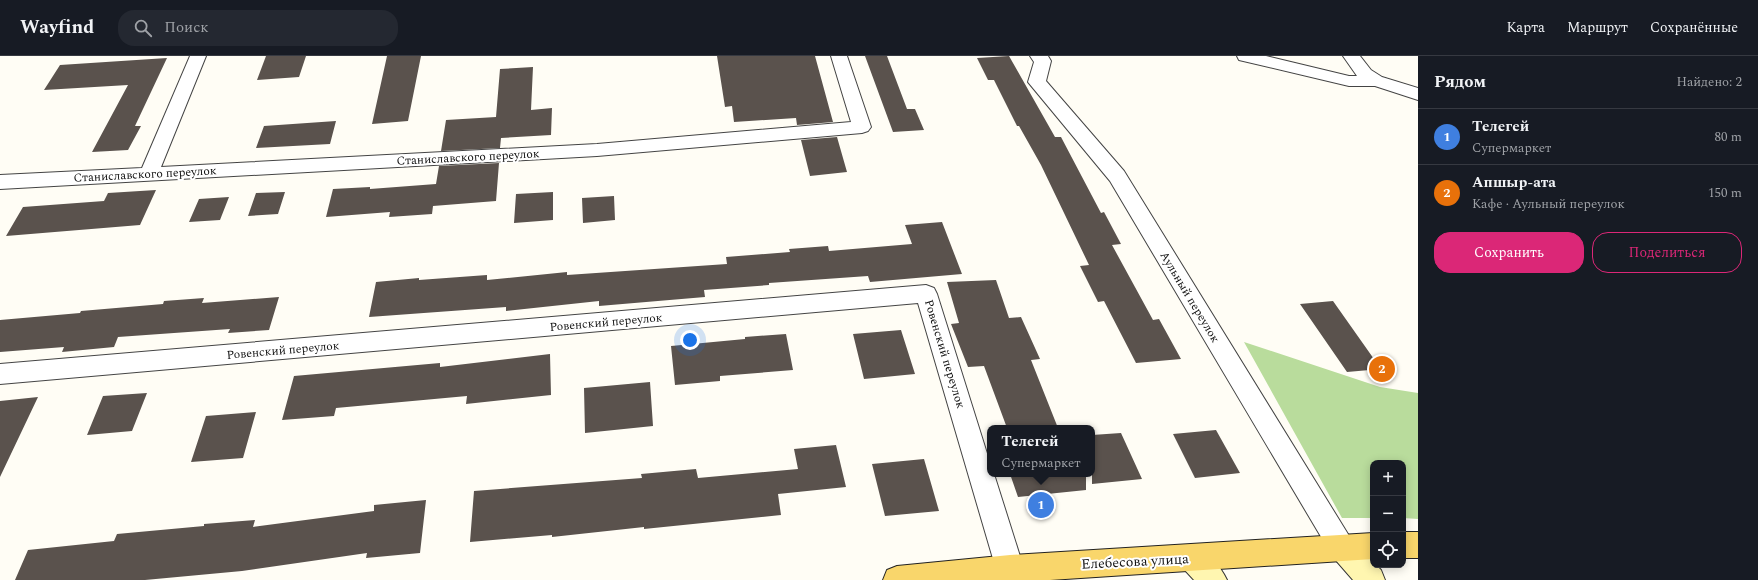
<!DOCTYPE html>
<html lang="ru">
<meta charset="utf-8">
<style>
body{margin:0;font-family:Spectral,serif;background:#242831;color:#f1f3f6}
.controls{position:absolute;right:12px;bottom:12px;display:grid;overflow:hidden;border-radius:8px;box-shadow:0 2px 10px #0003}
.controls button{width:36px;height:36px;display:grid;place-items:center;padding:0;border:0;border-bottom:1px solid #363941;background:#171b24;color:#f1f3f6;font:20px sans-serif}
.you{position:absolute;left:690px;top:284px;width:14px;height:14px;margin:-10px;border:3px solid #fff;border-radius:50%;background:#1a73e8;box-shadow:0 0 0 6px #1a73e833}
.badge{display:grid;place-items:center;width:26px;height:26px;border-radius:50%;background:#db2777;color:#fff;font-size:13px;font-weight:700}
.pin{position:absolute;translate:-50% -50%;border:2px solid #fff;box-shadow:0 1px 4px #0006}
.popup{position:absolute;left:987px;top:369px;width:108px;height:52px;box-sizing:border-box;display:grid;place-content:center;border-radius:8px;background:#171b24;filter:drop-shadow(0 1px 3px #0005);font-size:13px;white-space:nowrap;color:#9ea1a6}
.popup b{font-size:15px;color:#f1f3f6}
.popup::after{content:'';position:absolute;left:50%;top:100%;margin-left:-8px;border:8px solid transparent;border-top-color:#171b24}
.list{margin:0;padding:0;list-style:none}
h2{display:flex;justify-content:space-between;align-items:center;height:52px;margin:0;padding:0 16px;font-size:17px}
h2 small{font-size:13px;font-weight:400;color:#9ea1a6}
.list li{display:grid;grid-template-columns:26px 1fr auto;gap:12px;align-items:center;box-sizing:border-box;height:56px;padding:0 16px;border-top:1px solid #363941}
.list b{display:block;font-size:15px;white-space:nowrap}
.list p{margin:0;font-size:13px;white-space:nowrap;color:#9ea1a6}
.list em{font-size:13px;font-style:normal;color:#9ea1a6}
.actions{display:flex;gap:8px;padding:12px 16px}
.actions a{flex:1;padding:9px 0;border:1px solid #db2777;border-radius:16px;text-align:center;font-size:14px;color:#db2777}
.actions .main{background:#db2777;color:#fff}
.icon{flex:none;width:22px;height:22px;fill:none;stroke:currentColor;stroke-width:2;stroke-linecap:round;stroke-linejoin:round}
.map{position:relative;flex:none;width:1418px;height:524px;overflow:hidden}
header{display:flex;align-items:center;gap:24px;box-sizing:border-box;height:56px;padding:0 20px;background:#171b24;border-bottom:1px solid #363941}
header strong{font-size:19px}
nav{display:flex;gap:22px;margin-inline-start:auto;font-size:14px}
.search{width:280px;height:36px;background:#242831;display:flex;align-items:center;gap:10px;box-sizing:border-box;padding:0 14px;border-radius:16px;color:#9ea1a6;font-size:15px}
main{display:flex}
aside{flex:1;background:#171b24}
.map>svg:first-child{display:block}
.forest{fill:#b9dc9c}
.building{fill:#5a524d}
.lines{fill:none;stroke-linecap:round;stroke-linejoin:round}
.street-casing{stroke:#444;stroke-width:2}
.secondary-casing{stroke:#333;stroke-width:2}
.primary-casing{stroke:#222;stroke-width:2}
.street{fill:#fff;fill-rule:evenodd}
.secondary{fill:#fff6b0;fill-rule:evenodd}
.primary{fill:#f9d66b;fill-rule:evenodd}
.labels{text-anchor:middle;stroke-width:4;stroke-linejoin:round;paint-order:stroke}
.street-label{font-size:12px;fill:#111;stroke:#fff}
.near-street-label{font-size:14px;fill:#111;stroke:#fff}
</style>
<header>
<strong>Wayfind</strong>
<div class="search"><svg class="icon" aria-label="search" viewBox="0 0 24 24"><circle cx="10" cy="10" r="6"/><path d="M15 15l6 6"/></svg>Поиск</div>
<nav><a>Карта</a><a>Маршрут</a><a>Сохранённые</a></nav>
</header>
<main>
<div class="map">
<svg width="1418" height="524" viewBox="0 0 1418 524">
<rect width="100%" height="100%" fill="#fffdf5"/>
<path class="forest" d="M1244,286l136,45 38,6v126l-15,-1v-55h-30v55h-31z"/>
<path class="building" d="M266,0h40l-7,21 -42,3z
M387,0h34l-13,65 -36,3z
M717,0h98l18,66 -36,3 -1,-7 -62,4 -2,-16 -7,1z
M865,0h22l20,53h8l9,21 -31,2z
M1009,0l46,81h6l40,76 3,-1 17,32 -9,1 41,75 6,-1 22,40 -45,4 -32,-62 -6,1 -18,-36 9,-1 -48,-100 -22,-39h-2l-23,-46h-6l-11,-22z
M167,2l-32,68h6l-13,24 -36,2 36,-67 -84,5 16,-25z
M533,11l-2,43 21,-2 -1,27 -50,3 -1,10 -59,3 5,-31 50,-3 4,-48z
M336,65l-6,23 -74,4 8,-22z
M837,81l10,35 -37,4 -9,-36z
M499,107l-3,38 -63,5 -1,8 -43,3 1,-5 -64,5 7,-28 37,-2v2l66,-5 3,-18z
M156,134l-16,35 -134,11 17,-29 81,-6 4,-8z
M285,136l-7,22 -30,2 8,-23z
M553,136v28l-39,3 2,-29z
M614,140l1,24 -32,3 -1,-25z
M229,141l-9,23 -31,2 10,-23z
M942,166l20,52 -92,8 -2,-6 -99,7v2l-65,5 1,7 -106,9v-5l-93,10v-4l-137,10 7,-35 43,-4v2l68,-5v5l80,-8v3l160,-11 -1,-7 64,-5 -1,-3 39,-3 1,5 83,-7 -7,-19z
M996,224l13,38 12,-1 19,42 -9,1 27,68h-51l-23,-62 -16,1 -17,-43 8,-1 -12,-41z
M279,241l-10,33 -41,3 2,-4 -112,8 -4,10 -52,5 2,-5 -64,5v-32l80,-7 1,-2 82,-7 1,-3 40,-3 -2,5z
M1333,245l48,68 -34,3 -47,-68z
M901,274l14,44 -51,5 -11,-45z
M786,278l7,36 -73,6v5l-45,4 -4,-39 74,-7v-2z
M550,298l1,41 -85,9 1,-8 -131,12 -2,8 -52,4 12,-44 146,-13v4z
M650,326l3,44 -68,7 -1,-45z
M147,337l-15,38 -45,4 16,-39z
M38,341l-38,80v-76z
M256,356l-13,46 -52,4 15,-46z
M1216,374l24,43 -45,5 -22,-44z
M1121,377l21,46 -50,5v-49z
M836,389l10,42 -68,7 3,21 -137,14v-2l-92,10v-2l-82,7 4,-51 168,-13 -1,-4 55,-5 2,9 100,-9 -4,-20z
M924,403l15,52 -54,5 -13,-52z
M1010,418h76v16l-68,7z
M426,444l-6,53 -54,5 1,-5 -125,18 -97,9h-130l13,-30 86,-9 3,-7 87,-8v-2l51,-4 -2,7 121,-16v-6z"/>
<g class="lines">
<g class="street-casing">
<path id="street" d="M190,0h16l-45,111 436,-23 254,-22 -20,-66h16l24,71 -3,4 -6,2 -265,23 -597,33v-14l142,-7z
M1030,0h18l3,5 -5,20 78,90 227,368 4,9 -4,9 -9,4 -9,-4 -223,-376 -82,-99 6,-20z
M1237,0h29l83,20h8l-14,-20h17l11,14 11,7 36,11v12l-43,-14h-26l-110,-26z
M926,229l8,3 3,6 53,169v11h4l30,95 -4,10 -4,1 -16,-1 -4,-10 -78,-266 -918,81v-20z"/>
</g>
<g class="secondary-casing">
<path id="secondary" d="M1342,479l9,4 22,23v3h3l5,5 4,10h-32l-20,-23 -4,-9 4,-9z
M1192,489c15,6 28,20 35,35h-33l-12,-13 -3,-9 3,-9z"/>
</g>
<g class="primary-casing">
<path id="primary" d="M1403,476h15v26h-15z
M1373,477v26l-323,21h-167l4,-10 10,-4 113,-11z"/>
</g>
<use href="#street" class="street"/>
<use href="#secondary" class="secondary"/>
<use href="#primary" class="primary"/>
</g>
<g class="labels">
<g class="street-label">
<text transform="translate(468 101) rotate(-3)" y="4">Станиславского переулок</text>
<text transform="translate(145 118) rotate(-3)" y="4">Станиславского переулок</text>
<text transform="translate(1190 241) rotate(59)" y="4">Аульный переулок</text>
<text transform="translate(606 266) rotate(-5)" y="4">Ровенский переулок</text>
<text transform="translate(283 294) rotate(-5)" y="4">Ровенский переулок</text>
<text transform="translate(945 298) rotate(73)" y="4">Ровенский переулок</text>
</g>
<g class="near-street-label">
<text transform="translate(1135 505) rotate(-3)" y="5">Елебесова улица</text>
</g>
</g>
</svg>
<div class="controls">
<button>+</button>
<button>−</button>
<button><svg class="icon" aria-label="locate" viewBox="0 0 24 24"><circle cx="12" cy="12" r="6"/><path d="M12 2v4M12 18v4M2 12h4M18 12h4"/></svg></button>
</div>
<div class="you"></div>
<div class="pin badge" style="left:1041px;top:449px;background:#3f7fe0">1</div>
<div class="popup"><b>Телегей</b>Супермаркет</div>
<div class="pin badge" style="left:1382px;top:313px;background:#e8710a">2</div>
</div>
<aside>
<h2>Рядом<small>Найдено: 2</small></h2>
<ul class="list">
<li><span class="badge" style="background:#3f7fe0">1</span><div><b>Телегей</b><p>Супермаркет</p></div><em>80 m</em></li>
<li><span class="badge" style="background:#e8710a">2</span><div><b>Апшыр-ата</b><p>Кафе · Аульный переулок</p></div><em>150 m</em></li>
</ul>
<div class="actions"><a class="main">Сохранить</a><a>Поделиться</a></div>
</aside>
</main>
